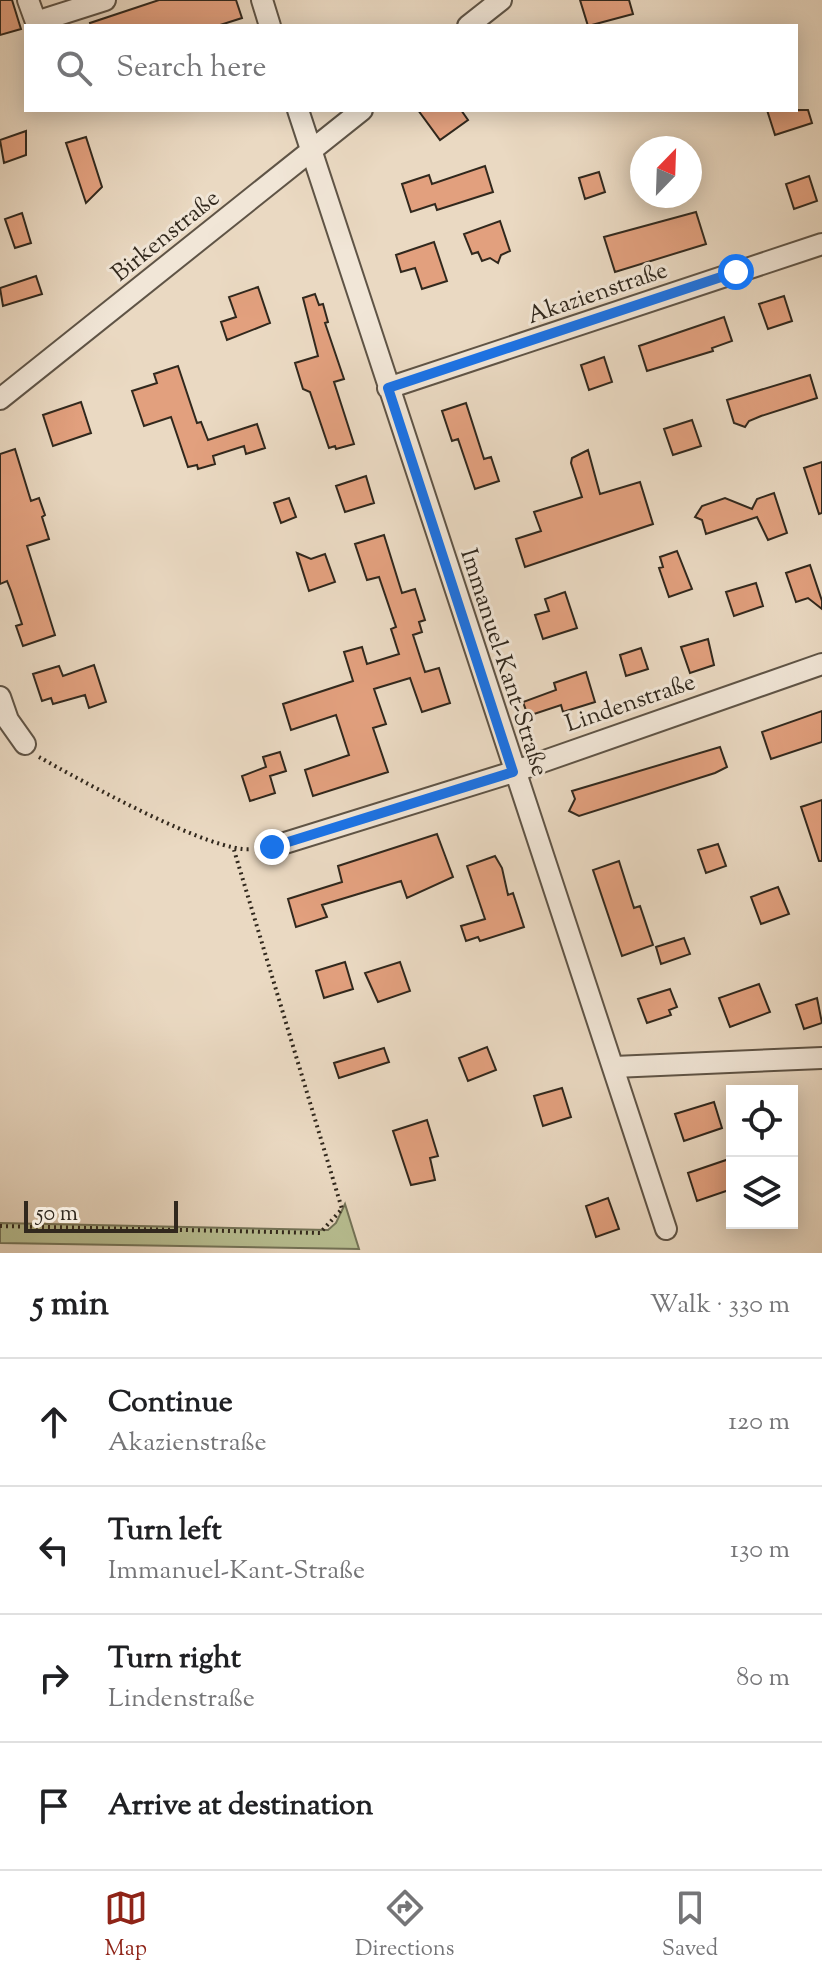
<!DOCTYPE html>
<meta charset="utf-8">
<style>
body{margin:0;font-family:"Sorts Mill Goudy",serif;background:#f6f6f6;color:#202124}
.controls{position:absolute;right:24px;bottom:24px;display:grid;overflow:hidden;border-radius:0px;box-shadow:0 4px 20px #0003}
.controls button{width:72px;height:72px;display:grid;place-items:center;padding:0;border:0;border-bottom:2px solid #e0e0e0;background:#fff;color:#202124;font:40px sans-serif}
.compass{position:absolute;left:630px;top:136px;width:72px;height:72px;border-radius:50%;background:#fff;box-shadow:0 4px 20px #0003;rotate:23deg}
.scale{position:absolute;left:24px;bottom:20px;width:154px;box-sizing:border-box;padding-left:8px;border:4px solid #31281d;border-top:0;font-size:22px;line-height:28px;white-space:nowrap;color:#31281d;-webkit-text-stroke:6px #f1e6d7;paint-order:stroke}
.stop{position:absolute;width:24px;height:24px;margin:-18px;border:6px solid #1a73e8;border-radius:50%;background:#fff}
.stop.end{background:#1a73e8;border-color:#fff;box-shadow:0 2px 8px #0008}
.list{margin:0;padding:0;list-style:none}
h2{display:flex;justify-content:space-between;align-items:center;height:104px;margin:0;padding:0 32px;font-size:34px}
h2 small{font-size:26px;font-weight:400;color:#757577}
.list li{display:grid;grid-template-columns:52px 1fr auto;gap:24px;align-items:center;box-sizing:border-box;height:128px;padding:0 32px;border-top:2px solid #e0e0e0}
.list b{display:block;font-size:30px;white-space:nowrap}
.list p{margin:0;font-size:26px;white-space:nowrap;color:#757577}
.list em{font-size:26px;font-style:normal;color:#757577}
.icon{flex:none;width:44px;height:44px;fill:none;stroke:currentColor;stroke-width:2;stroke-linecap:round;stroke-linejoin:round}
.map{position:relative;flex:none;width:822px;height:1253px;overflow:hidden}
.search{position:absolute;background:#fff;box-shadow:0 4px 20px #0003;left:24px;right:24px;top:24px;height:88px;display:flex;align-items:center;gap:20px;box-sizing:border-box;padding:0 28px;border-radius:0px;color:#757577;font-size:30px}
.sheet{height:616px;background:#fff}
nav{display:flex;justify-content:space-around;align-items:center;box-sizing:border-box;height:112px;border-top:2px solid #e0e0e0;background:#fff;font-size:22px;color:#757577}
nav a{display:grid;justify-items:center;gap:4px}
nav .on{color:#8f2418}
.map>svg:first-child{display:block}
.green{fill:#b8bf92;stroke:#747458;stroke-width:2}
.building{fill:#e2a07e;stroke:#31281d;stroke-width:2}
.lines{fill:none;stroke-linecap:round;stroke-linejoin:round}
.minor-casing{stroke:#5f5446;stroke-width:24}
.path{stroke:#31281d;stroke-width:4;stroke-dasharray:2 4;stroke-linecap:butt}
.minor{stroke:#f1e6d7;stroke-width:20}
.route{stroke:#1a73e8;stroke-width:10}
.labels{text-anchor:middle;stroke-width:6;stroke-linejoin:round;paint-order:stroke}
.street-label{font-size:24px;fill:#31281d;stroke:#f1e6d7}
</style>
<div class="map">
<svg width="822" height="1253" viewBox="0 0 822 1253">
<rect width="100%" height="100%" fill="#ead9c2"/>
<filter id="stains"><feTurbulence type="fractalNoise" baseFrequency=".0025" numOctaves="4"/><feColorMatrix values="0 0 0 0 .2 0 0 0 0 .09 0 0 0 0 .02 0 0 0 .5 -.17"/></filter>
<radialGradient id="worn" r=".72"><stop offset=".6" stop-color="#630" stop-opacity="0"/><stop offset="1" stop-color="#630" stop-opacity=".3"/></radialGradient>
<path class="green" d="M345,1204l14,45 -359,-6v-20l328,7 8,-7z"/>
<path class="building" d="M0,0h12l9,29 -21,6z
M159,0h77l6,18 -25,8h-126l-1,-3z
M580,0h49l4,14 -45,12z
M418,110h43l7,10 -28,20z
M767,110h41l4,13 -37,12z
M26,131v24l-22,8 -4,-23z
M86,137l16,50 -16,16 -20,-60z
M485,166l8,26 -56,18 -2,-6 -24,8 -9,-28 27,-9 3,9z
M599,172l6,20 -20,7 -6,-21z
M809,176l8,25 -23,8 -8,-25z
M696,212l10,32 -91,28 -11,-35z
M22,213l9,30 -16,5 -10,-29z
M500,221l10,30 -9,4 -3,8 -8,-5 -8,3 -4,-9 -6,2 -8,-20z
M434,242l13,39 -25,8 -7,-21 -14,4 -5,-17z
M36,276l6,18 -39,12 -3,-18z
M258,287l12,36 -43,17 -6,-18 15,-5 -7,-20z
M315,294l4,11 4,-1 5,18 -3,1 19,56 -10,3 20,62 -18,5 -1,-3 -6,2 -19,-56 -7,-3 -8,-26 23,-7 -15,-58z
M784,296l8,25 -24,8 -9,-25z
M724,317l8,24 -20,7 1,3 -66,20 -8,-25z
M604,357l8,25 -23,8 -8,-25z
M178,366l19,57 4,-1 7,18 49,-16 8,24 -19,6 -2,-8 -31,10 2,8 -17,5 -1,-4 -9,2 -17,-50 -27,9 -12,-35 25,-8 -3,-9z
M810,375l7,23 -56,18 -12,5 -4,6 -11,-4 -7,-23z
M81,402l10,31 -38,13 -10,-31z
M466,403l18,56 7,-2 8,24 -24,8 -17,-50 -6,2 -10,-30z
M692,420l9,26 -28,9 -9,-26z
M15,449l16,52 8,-3 6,17 -3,2 7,22 -22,7 28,89 -32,11 -7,-20 6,-2 -11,-33 -4,-10 -7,3v-130z
M588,450l12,44 40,-12 13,42 -128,43 -9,-28 25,-8 -7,-19 48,-15 -11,-34 1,-5z
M822,462v51l-3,1 -15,-46z
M366,476l8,27 -29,9 -9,-26z
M774,493l13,40 -19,7 -11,-23 -51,17 -4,-14 -7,-3 7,-11 23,-8 27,11 5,-10z
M289,498l7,19 -15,6 -7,-20z
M384,535l18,58 13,-4 10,31 -6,2 3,10 -9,3 12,37 14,-4 11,35 -28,9 -12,-34 -36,11 12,35 -13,4 15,44 -75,24 -8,-26 44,-15 -13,-40 -45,15 -8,-26 70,-23 -9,-29 18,-5 5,17 32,-10 -8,-25 5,-2 -17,-50 -12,3 -12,-36z
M677,551l15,38 -23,8 -10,-29 4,-1 -3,-10z
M297,553l14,6 14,-5 10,28 -26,9z
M810,565l12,36v8l-14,-11 -12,4 -10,-29z
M756,583l7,23 -29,10 -8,-24z
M565,592l12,36 -34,11 -8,-24 14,-4 -4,-12z
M708,639l6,26 -24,8 -9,-26z
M641,648l7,21 -22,7 -6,-21z
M94,665l12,37 -17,6 -4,-13 -32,9 -2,-6 -9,3 -9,-27 26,-8 4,10z
M586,672l9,30 -32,10 -2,-7 -33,11 -5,-14 33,-12 -2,-7z
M822,711v31l-51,17 -9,-27z
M720,747l7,20 -12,6 -136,43 -10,-5 6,-12 -3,-8z
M280,752l6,19 -16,5 5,17 -25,8 -8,-25 24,-9 -3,-10z
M822,800v61h-3l-18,-54z
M437,834l16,43 -46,21 -6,-17 -79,24 5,12 -31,10 -8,-28 54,-17 -4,-16z
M718,844l8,22 -20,7 -8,-23z
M495,856l7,12 6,27 5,-2 11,34 -44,14 -2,-4 -12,4 -5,-15 24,-7 -18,-53z
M619,861l15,47 6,-2 13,39 -31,11 -29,-86z
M778,887l11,27 -28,10 -10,-27z
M684,938l6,16 -29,10 -5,-17z
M345,962l8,27 -29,9 -8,-27z
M400,962l10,29 -32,11 -13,-29z
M759,984l11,28 -40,15 -11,-29z
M670,989l7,18 -8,3 2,5 -24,8 -9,-24z
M817,998l5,25 -18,6 -8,-24z
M487,1047l9,23 -28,11 -9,-23z
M384,1048l5,14 -50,16 -5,-15z
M562,1088l9,29 -28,9 -9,-30z
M714,1102l8,26 -38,13 -9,-27z
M427,1120l11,36 -8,2 5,22 -24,5 -18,-54z
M732,1158v31l-35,12 -9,-28z
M608,1198l11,31 -23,8 -10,-31z"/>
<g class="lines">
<g class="minor-casing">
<path id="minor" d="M28,0l8,22 69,-22
M262,0l8,26
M468,26l33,-26
M298,110l368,1119
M388,388l434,-144
M0,399l362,-289
M0,697l8,23 17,24
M272,847l241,-75 309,-108
M614,1067l208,-9"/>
</g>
<path class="path" d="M39,757c39,22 174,97 213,92
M0,1226l320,7 22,-24 -108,-359"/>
<use href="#minor" class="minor"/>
</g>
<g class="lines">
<path class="route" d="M272,847l241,-75 -125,-384 348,-116"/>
</g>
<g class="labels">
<g class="street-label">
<text transform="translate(165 235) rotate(-39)" y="8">Birkenstraße</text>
<text transform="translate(597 292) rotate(-19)" y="8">Akazienstraße</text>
<text transform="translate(505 662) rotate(72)" y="8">Immanuel-Kant-Straße</text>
<text transform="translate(630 702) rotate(-19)" y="8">Lindenstraße</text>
</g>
</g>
<rect width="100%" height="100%" filter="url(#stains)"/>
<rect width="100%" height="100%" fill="url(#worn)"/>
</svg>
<div class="controls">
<button><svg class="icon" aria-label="locate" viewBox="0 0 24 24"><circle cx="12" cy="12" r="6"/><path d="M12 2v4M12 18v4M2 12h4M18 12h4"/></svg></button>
<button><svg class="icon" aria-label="layers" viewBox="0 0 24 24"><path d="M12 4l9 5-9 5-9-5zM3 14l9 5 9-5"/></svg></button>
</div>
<svg class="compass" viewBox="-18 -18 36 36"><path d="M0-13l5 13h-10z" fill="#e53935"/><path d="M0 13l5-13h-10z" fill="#757577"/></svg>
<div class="scale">50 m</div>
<div class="stop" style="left:736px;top:272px"></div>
<div class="stop end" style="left:272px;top:847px"></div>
<div class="search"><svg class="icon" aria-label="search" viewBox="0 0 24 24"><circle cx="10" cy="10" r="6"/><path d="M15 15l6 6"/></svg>Search here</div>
</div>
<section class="sheet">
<h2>5 min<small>Walk · 330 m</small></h2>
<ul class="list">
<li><svg class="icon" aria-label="ahead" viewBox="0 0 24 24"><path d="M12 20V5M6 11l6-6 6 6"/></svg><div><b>Continue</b><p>Akazienstraße</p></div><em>120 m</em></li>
<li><svg class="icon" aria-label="left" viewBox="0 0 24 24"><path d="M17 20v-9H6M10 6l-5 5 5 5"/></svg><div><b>Turn left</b><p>Immanuel-Kant-Straße</p></div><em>130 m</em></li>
<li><svg class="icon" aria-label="right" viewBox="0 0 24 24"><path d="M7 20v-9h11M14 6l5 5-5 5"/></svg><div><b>Turn right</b><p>Lindenstraße</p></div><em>80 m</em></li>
<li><svg class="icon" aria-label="arrive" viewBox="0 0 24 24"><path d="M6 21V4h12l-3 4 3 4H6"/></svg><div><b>Arrive at destination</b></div></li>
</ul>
</section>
<nav>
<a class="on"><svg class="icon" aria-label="map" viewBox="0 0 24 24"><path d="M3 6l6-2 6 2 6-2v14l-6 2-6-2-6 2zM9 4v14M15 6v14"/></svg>Map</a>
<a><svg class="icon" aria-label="directions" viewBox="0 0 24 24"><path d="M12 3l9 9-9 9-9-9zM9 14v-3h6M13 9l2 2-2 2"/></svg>Directions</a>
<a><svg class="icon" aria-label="saved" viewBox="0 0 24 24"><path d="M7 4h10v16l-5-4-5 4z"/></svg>Saved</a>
</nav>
